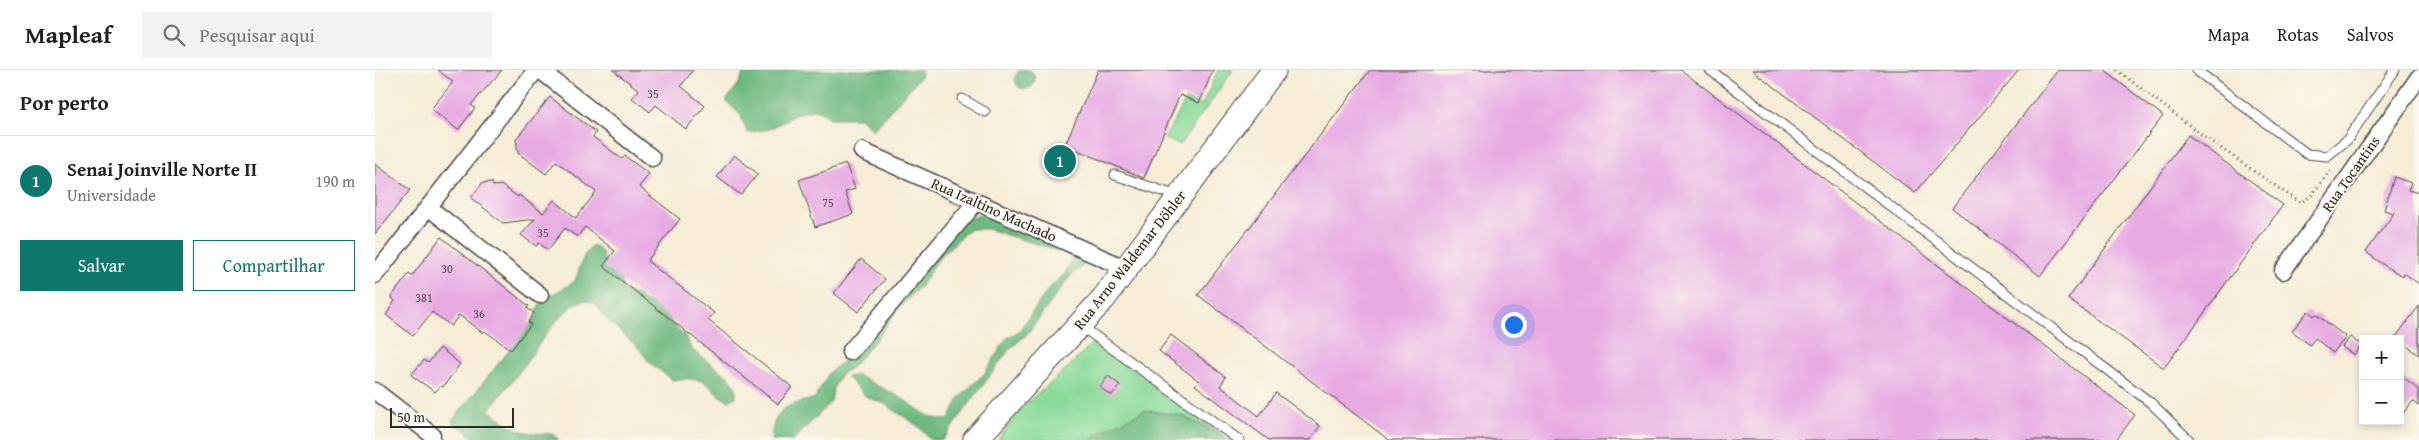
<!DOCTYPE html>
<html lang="pt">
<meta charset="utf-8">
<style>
body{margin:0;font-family:"Gentium Book Plus",serif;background:#f2f2f2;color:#202124}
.controls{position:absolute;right:15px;bottom:15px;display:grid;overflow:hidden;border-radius:0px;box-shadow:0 2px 8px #0003}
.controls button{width:45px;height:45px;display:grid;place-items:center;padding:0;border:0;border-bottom:1px solid #e0e0e0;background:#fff;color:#202124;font:25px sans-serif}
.scale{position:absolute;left:15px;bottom:12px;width:124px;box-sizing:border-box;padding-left:5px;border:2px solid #2b2b2b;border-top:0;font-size:14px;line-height:18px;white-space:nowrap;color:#2b2b2b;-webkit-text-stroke:4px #fbf7ec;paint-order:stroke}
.you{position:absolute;left:1138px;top:254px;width:18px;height:18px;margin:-12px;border:4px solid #fff;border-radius:50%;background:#1a73e8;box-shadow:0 0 0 8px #1a73e833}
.badge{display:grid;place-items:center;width:32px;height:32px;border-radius:50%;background:#0f766e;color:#fff;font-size:16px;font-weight:700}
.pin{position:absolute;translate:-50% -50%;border:2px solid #fff;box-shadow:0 1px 5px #0006}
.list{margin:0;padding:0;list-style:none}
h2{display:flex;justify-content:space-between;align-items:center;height:65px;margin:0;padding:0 20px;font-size:21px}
h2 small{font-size:16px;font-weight:400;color:#757577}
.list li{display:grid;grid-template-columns:32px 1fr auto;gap:15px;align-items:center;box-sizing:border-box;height:90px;padding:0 20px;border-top:1px solid #e0e0e0}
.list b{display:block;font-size:19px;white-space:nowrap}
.list p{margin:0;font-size:16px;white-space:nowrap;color:#757577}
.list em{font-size:16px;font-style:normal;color:#757577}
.actions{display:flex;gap:10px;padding:15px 20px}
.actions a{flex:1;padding:11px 0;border:1px solid #0f766e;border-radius:0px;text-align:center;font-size:18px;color:#0f766e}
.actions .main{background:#0f766e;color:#fff}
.icon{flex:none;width:28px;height:28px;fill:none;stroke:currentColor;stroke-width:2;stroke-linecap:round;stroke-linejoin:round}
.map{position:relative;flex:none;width:2044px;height:370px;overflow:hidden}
header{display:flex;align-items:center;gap:30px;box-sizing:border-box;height:70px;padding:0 25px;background:#fff;border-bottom:1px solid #e0e0e0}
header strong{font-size:24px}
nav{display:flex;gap:28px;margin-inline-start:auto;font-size:18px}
.search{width:350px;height:45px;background:#f2f2f2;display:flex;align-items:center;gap:12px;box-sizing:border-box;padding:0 18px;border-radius:0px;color:#757577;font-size:19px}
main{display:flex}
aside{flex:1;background:#fff}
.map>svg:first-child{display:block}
.green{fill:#89d998;stroke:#5a8262}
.forest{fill:#6eb980;stroke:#4c7256}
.building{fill:#e7abe4}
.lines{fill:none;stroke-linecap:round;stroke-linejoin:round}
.service-casing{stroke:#494845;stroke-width:11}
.minor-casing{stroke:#494845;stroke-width:19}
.secondary-casing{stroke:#494845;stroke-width:26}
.path{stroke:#494845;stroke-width:3;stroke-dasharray:1 4;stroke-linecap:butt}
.service{stroke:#fff;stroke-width:9}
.minor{stroke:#fff;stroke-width:16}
.secondary{stroke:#fff;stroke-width:24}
.labels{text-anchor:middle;stroke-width:4;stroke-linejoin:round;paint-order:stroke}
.number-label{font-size:12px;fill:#5a4b59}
.street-label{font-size:15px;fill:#2b2b2b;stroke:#fbf7ec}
</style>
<header>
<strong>Mapleaf</strong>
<div class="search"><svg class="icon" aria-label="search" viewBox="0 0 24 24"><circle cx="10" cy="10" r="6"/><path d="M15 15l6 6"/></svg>Pesquisar aqui</div>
<nav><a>Mapa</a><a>Rotas</a><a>Salvos</a></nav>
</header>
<main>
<aside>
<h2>Por perto<small></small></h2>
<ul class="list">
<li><span class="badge">1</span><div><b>Senai Joinville Norte II</b><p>Universidade</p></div><em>190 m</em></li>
</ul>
<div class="actions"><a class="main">Salvar</a><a>Compartilhar</a></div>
</aside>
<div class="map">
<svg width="2044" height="370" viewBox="0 0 2044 370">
<rect width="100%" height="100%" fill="#fbf7ec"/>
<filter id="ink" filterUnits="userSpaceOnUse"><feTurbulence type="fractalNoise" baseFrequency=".02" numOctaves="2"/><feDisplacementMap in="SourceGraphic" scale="10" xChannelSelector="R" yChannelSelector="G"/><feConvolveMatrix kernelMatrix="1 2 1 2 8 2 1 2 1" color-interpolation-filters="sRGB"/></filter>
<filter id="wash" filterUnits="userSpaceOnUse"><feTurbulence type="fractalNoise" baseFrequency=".0096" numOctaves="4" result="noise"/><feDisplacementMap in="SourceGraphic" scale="20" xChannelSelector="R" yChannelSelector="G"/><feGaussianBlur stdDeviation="1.12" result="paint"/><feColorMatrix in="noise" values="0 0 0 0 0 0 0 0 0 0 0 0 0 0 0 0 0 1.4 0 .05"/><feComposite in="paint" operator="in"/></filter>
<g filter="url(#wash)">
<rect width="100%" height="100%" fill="#f6ecd7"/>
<path class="green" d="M843,0h15l-53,75 -16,-6 22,-39 16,6z
M720,270l129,95 -42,-19 -37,-6 -47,24 -7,6h-93l22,-31 46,-39z"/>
<path class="forest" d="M640 9a10 10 0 1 1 20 0a10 10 0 1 1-20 0Z
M369,0h178l-2,7 -47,53 -13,-12h-29l-15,-9 -20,5 -26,15 -23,4 -6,-17 -15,-15 14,-19z
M606,144l14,4 93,38 -6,11 -10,7 -45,60 -19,17 -65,89h-12l-13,-14 -33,-22 -20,-8 -18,-19 9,-2c15,8 31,15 45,23 17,10 27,22 48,22l11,-23 25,-24 22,-35 12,-7 31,-44 14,-12 8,-16 -4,-5 -80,-25h-19l-29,28 -20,30 -20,20 -22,30 -26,30 -12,8 -7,14 -2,13 -37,38h-23c3,-34 15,-33 44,-42l14,-25 20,-17 116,-136z
M218,175l8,6 7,18c11,5 15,10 14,22l16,4 6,6 21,10 5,10 15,15 7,14 39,29 5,9v9l-7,4c-14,-6 -13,-10 -22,-17 -11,-7 -23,-5 -35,-4l-23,-18 -11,-15 -32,-28 -11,-16 -11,-3c-29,13 -45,47 -64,71 -10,14 -22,26 -32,40 8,3 14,9 21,14 13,9 28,8 44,9l6,6h-84l-12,-12 -8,-2 -3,-5 85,-105 1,-9 14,-12 23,-14 9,-25z
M770,340l37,6 49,24h-140l6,-6z"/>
<g id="blocks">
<path class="building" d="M63,0h64l-31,35 4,3 -17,22 -27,-21 22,-27z
M238,0h80l-12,16 24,20 -19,23 -30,-24 -6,7 -18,-14 7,-8z
M723,0h115l-14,33 -19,-8 -36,83 -79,-33z
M995,0h311l454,345 -19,25h-727l-191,-145z
M1377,0h267l-104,123z
M1683,0h46l59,46 -123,160 -88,-68z
M175,27l46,35 -3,5 29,22 3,-3 24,18 -10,13 41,32 -33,42 67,52 -6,7 84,67 -14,17 -175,-138 12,-15 -30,-24 -8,10 -12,-9 -17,22 -9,-7 -3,3 -15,-11 14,-16 -32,4 -32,-25 11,-15 10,-1 1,4 8,-1 17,12 1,-2 24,18 11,-13 22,18 20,-26 -40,-31 -10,13 -28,-21 -2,-14z
M1813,65l95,70 -119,163 -96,-69z
M359,85l24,19 -17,21 -24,-18z
M0,94l35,26 -35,44z
M471,94l9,25 -10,3 8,22 -38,13 -16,-47z
M2019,107l17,6 -3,7 11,3v91l-15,-11 -1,3 -15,-8 -22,-16 28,-39 -10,-3z
M66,167l88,69 -2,2 7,5 -6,9 3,2 -20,26 -26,-19 -2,2 -24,-18 -8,11 -19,-14 -19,24 -27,-21 9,-14 -4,-4 18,-23 3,2z
M486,189l24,20 -27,33 -24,-19z
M2044,236v49l-19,-14v-2l-5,-1z
M1933,241l6,5 2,-2 30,23 -13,16 -18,-15 -5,7 -18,-14z
M796,265l55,42 -6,9 39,30 17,-23 44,33 -10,14h-41l-74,-55 4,-4 -40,-30z
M1975,267l11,8 -7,10 -12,-8z
M65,278l20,16 -17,23 -2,-1 -6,6 -24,-17 13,-15 4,3z
M2025,305l19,14v17l-6,-5 -13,16z
M733,306l12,9 -9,11 -11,-9z"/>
</g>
</g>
<g filter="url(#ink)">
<use href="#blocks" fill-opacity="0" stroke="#494845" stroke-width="1"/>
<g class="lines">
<g class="service-casing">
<path id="service" d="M1335,0l441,333 38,37
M1821,0l111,84 20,2 20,-16 48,-70
M587,29l23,13
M740,105l62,21
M706,256l158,114"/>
</g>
<g class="minor-casing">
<path id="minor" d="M165,0l112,88
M487,81l265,118
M53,137l112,88
M1908,201l136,-194
M0,205l161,-205
M475,282l126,-150
M0,321l57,44"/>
</g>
<g class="secondary-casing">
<path id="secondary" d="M600,370l129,-142 170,-228"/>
</g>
<path class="path" d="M1742,0l85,65 98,68 11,-7 21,-28"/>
<use href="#service" class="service"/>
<use href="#minor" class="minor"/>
<use href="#secondary" class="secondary"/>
</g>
</g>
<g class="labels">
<g class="number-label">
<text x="278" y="28">35</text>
<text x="453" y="137">75</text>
<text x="168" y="167">35</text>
<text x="72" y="203">30</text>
<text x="49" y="232">381</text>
<text x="104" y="248">36</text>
</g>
<g class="street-label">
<text transform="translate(1976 104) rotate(-55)" y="5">Rua Tocantins</text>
<text transform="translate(619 140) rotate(24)" y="5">Rua Izaltino Machado</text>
<text transform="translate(755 190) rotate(-52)" y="5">Rua Arno Waldemar Döhler</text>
</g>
</g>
</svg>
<div class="controls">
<button>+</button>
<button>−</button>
</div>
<div class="scale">50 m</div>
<div class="you"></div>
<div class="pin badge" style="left:685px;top:91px">1</div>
</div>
</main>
